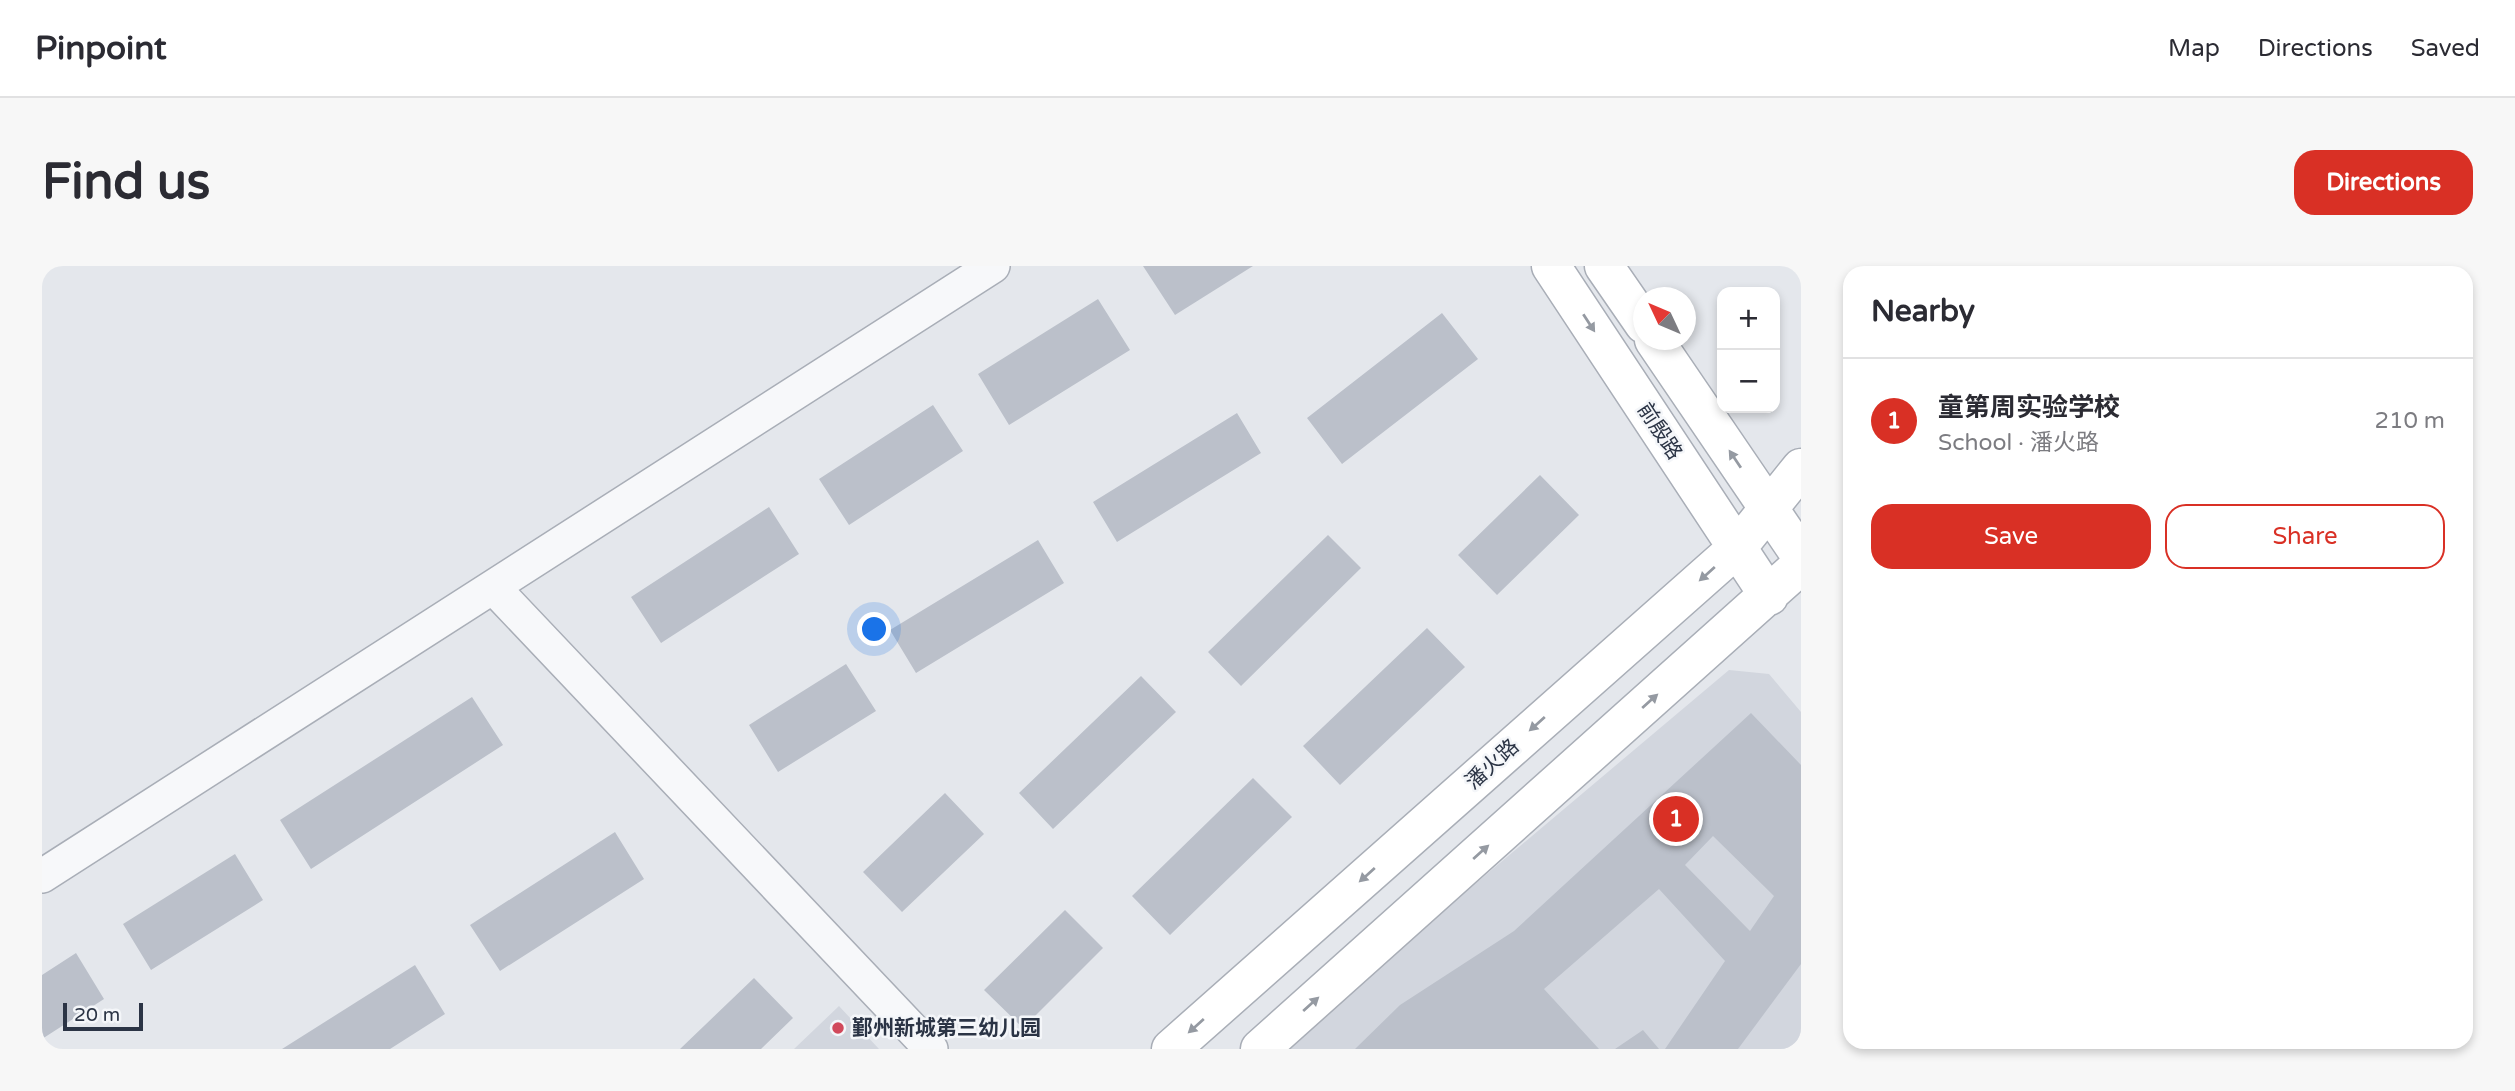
<!DOCTYPE html>
<meta charset="utf-8">
<style>
body{margin:0;font-family:"Varela Round","Noto Sans SC",sans-serif;background:#f7f7f7;color:#2b2b33}
.controls{position:absolute;right:21px;top:21px;display:grid;overflow:hidden;border-radius:14px;box-shadow:0 4px 10px #0003}
.controls button{width:63px;height:63px;display:grid;place-items:center;padding:0;border:0;border-bottom:2px solid #e1e1e2;background:#fff;color:#2b2b33;font:35px sans-serif}
.compass{position:absolute;left:1591px;top:21px;width:63px;height:63px;border-radius:50%;background:#fff;box-shadow:0 4px 10px #0003;rotate:314deg}
.scale{position:absolute;left:21px;bottom:18px;width:80px;box-sizing:border-box;padding-left:7px;border:4px solid #2b3445;border-top:0;font-size:19px;line-height:24px;white-space:nowrap;color:#2b3445;-webkit-text-stroke:5px #f4f6f9;paint-order:stroke}
.you{position:absolute;left:833px;top:364px;width:24px;height:24px;margin:-18px;border:5px solid #fff;border-radius:50%;background:#1a73e8;box-shadow:0 0 0 10px #1a73e833}
.badge{display:grid;place-items:center;width:46px;height:46px;border-radius:50%;background:#d93025;color:#fff;font-size:23px;font-weight:700}
.pin{position:absolute;translate:-50% -50%;border:4px solid #fff;box-shadow:0 2px 7px #0006}
.list{margin:0;padding:0;list-style:none}
h2{display:flex;justify-content:space-between;align-items:center;height:91px;margin:0;padding:0 28px;font-size:30px}
h2 small{font-size:23px;font-weight:400;color:#7c7c81}
.list li{display:grid;grid-template-columns:46px 1fr auto;gap:21px;align-items:center;box-sizing:border-box;height:126px;padding:0 28px;border-top:2px solid #e1e1e2}
.list b{display:block;font-size:26px;white-space:nowrap}
.list p{margin:0;font-size:23px;white-space:nowrap;color:#7c7c81}
.list em{font-size:23px;font-style:normal;color:#7c7c81}
.actions{display:flex;gap:14px;padding:21px 28px}
.actions a{flex:1;padding:16px 0;border:2px solid #d93025;border-radius:21px;text-align:center;font-size:24px;color:#d93025}
.actions .main{background:#d93025;color:#fff}
.map{position:relative;flex:none;width:1759px;height:783px;overflow:hidden;border-radius:21px}
header{display:flex;align-items:center;gap:42px;box-sizing:border-box;height:98px;padding:0 35px;background:#fff;border-bottom:2px solid #e1e1e2}
header strong{font-size:33px}
nav{display:flex;gap:38px;margin-inline-start:auto;font-size:24px}
.intro{display:flex;align-items:center;justify-content:space-between;box-sizing:border-box;height:168px;padding:0 42px}
h1{margin:0;font-size:49px}
.button{padding:18px 32px;border-radius:21px;background:#d93025;color:#fff;font-size:24px;font-weight:700}
main{display:flex;gap:42px;padding:0 42px}
aside{flex:1;background:#fff;border-radius:21px;box-shadow:0 4px 10px #0003}
.map>svg:first-child{display:block}
.built{fill:#d2d6de}
.building{fill:#bbc0ca;fill-rule:evenodd}
.lines{fill:none;stroke-linecap:round;stroke-linejoin:round}
.street-casing{stroke:#a9aeb7;stroke-width:36}
.secondary-casing{stroke:#a9aeb7;stroke-width:41}
.street{stroke:#f7f8fa;stroke-width:33}
.secondary{stroke:#fff;stroke-width:38}
.oneway{fill:#959aa2}
.poi-dot{fill:#d1495b;stroke:#f4f6f9;stroke-width:2.5}
.labels{text-anchor:middle;stroke-width:5;stroke-linejoin:round;paint-order:stroke}
.street-label{font-size:21px;fill:#2b3445;stroke:#f4f6f9}
.poi-label{font-size:21px;font-weight:bold;fill:#2b3445;stroke:#f4f6f9;text-anchor:start}
</style>
<header>
<strong>Pinpoint</strong>
<nav><a>Map</a><a>Directions</a><a>Saved</a></nav>
</header>
<div class="intro"><h1>Find us</h1><a class="button">Directions</a></div>
<main>
<div class="map">
<svg width="1759" height="783" viewBox="0 0 1759 783">
<rect width="100%" height="100%" fill="#e4e7ec"/>
<path class="built" d="M1687,404l40,4 32,38v337h-511l135,-123z
M797,740l40,43h-85z"/>
<path class="building" d="M1101,0h110l-78,49z
M1056,33l32,51 -121,75 -31,-51z
M1400,47l36,46 -136,105 -35,-46z
M891,139l30,46 -114,74 -30,-46z
M1195,147l24,40 -144,89 -24,-40z
M1498,209l39,40 -82,80 -39,-40z
M727,241l30,47 -138,89 -30,-46z
M1286,269l33,33 -120,118 -33,-34z
M996,274l26,43 -148,90 -26,-43z
M1385,362l38,39 -125,118 -37,-39z
M804,398l30,47 -98,61 -29,-47z
M1099,410l35,36 -123,117 -34,-36z
M430,431l31,48 -192,124 -31,-49z
M1709,447l50,52v199l-63,85h-73l60,-88 -66,-72 -115,100 55,60h-244l45,-44 114,-74zM1671,570l61,60 -24,35 -65,-66z
M1211,512l39,39 -122,118 -38,-39z
M903,527l39,41 -82,78 -39,-40z
M573,566l29,47 -144,92 -30,-46z
M193,588l28,46 -112,70 -28,-46z
M1023,644l38,38 -80,80 -39,-38z
M34,687l28,46 -62,40v-64z
M373,699l30,49 -55,35h-108z
M712,712l39,40 -32,31h-81z
M1601,764l16,19h-44z"/>
<g class="lines">
<g class="street-casing">
<path id="street" d="M451,321l438,462
M0,610l951,-610"/>
</g>
<g class="secondary-casing">
<path id="secondary" d="M1509,0l218,330
M1562,0l40,58
M1612,74l147,216
M1129,783l566,-501 64,-80
M1218,783l541,-484"/>
</g>
<use href="#street" class="street"/>
<use href="#secondary" class="secondary"/>
</g>
<defs><path id="oneway-solid" d="M-6-.8H1V-3.2L6.5 0L1 3.2V.8H-6Z" transform="scale(1.75)"/></defs>
<g class="oneway">
<use href="#oneway-solid" transform="translate(1547 57) rotate(57)"/>
<use href="#oneway-solid" transform="translate(1693 193) rotate(-124)"/>
<use href="#oneway-solid" transform="translate(1665 308) rotate(138)"/>
<use href="#oneway-solid" transform="translate(1608 435) rotate(-42)"/>
<use href="#oneway-solid" transform="translate(1495 458) rotate(138)"/>
<use href="#oneway-solid" transform="translate(1439 586) rotate(-42)"/>
<use href="#oneway-solid" transform="translate(1325 609) rotate(138)"/>
<use href="#oneway-solid" transform="translate(1269 738) rotate(-42)"/>
<use href="#oneway-solid" transform="translate(1154 760) rotate(138)"/>
</g>
<circle class="poi-dot" cx="796" cy="762" r="7"/>
<g class="labels">
<g class="street-label">
<text transform="translate(1618 165) rotate(57)" y="7">前殷路</text>
<text transform="translate(1450 498) rotate(-42)" y="7">潘火路</text>
</g>
<g class="poi-label">
<text x="810" y="769">鄞州新城第三幼儿园</text>
</g>
</g>
</svg>
<div class="controls">
<button>+</button>
<button>−</button>
</div>
<svg class="compass" viewBox="-18 -18 36 36"><path d="M0-13l5 13h-10z" fill="#e53935"/><path d="M0 13l5-13h-10z" fill="#7c7c81"/></svg>
<div class="scale">20 m</div>
<div class="you"></div>
<div class="pin badge" style="left:1634px;top:553px">1</div>
</div>
<aside>
<h2>Nearby<small></small></h2>
<ul class="list">
<li><span class="badge">1</span><div><b>童第周实验学校</b><p>School · 潘火路</p></div><em>210 m</em></li>
</ul>
<div class="actions"><a class="main">Save</a><a>Share</a></div>
</aside>
</main>
